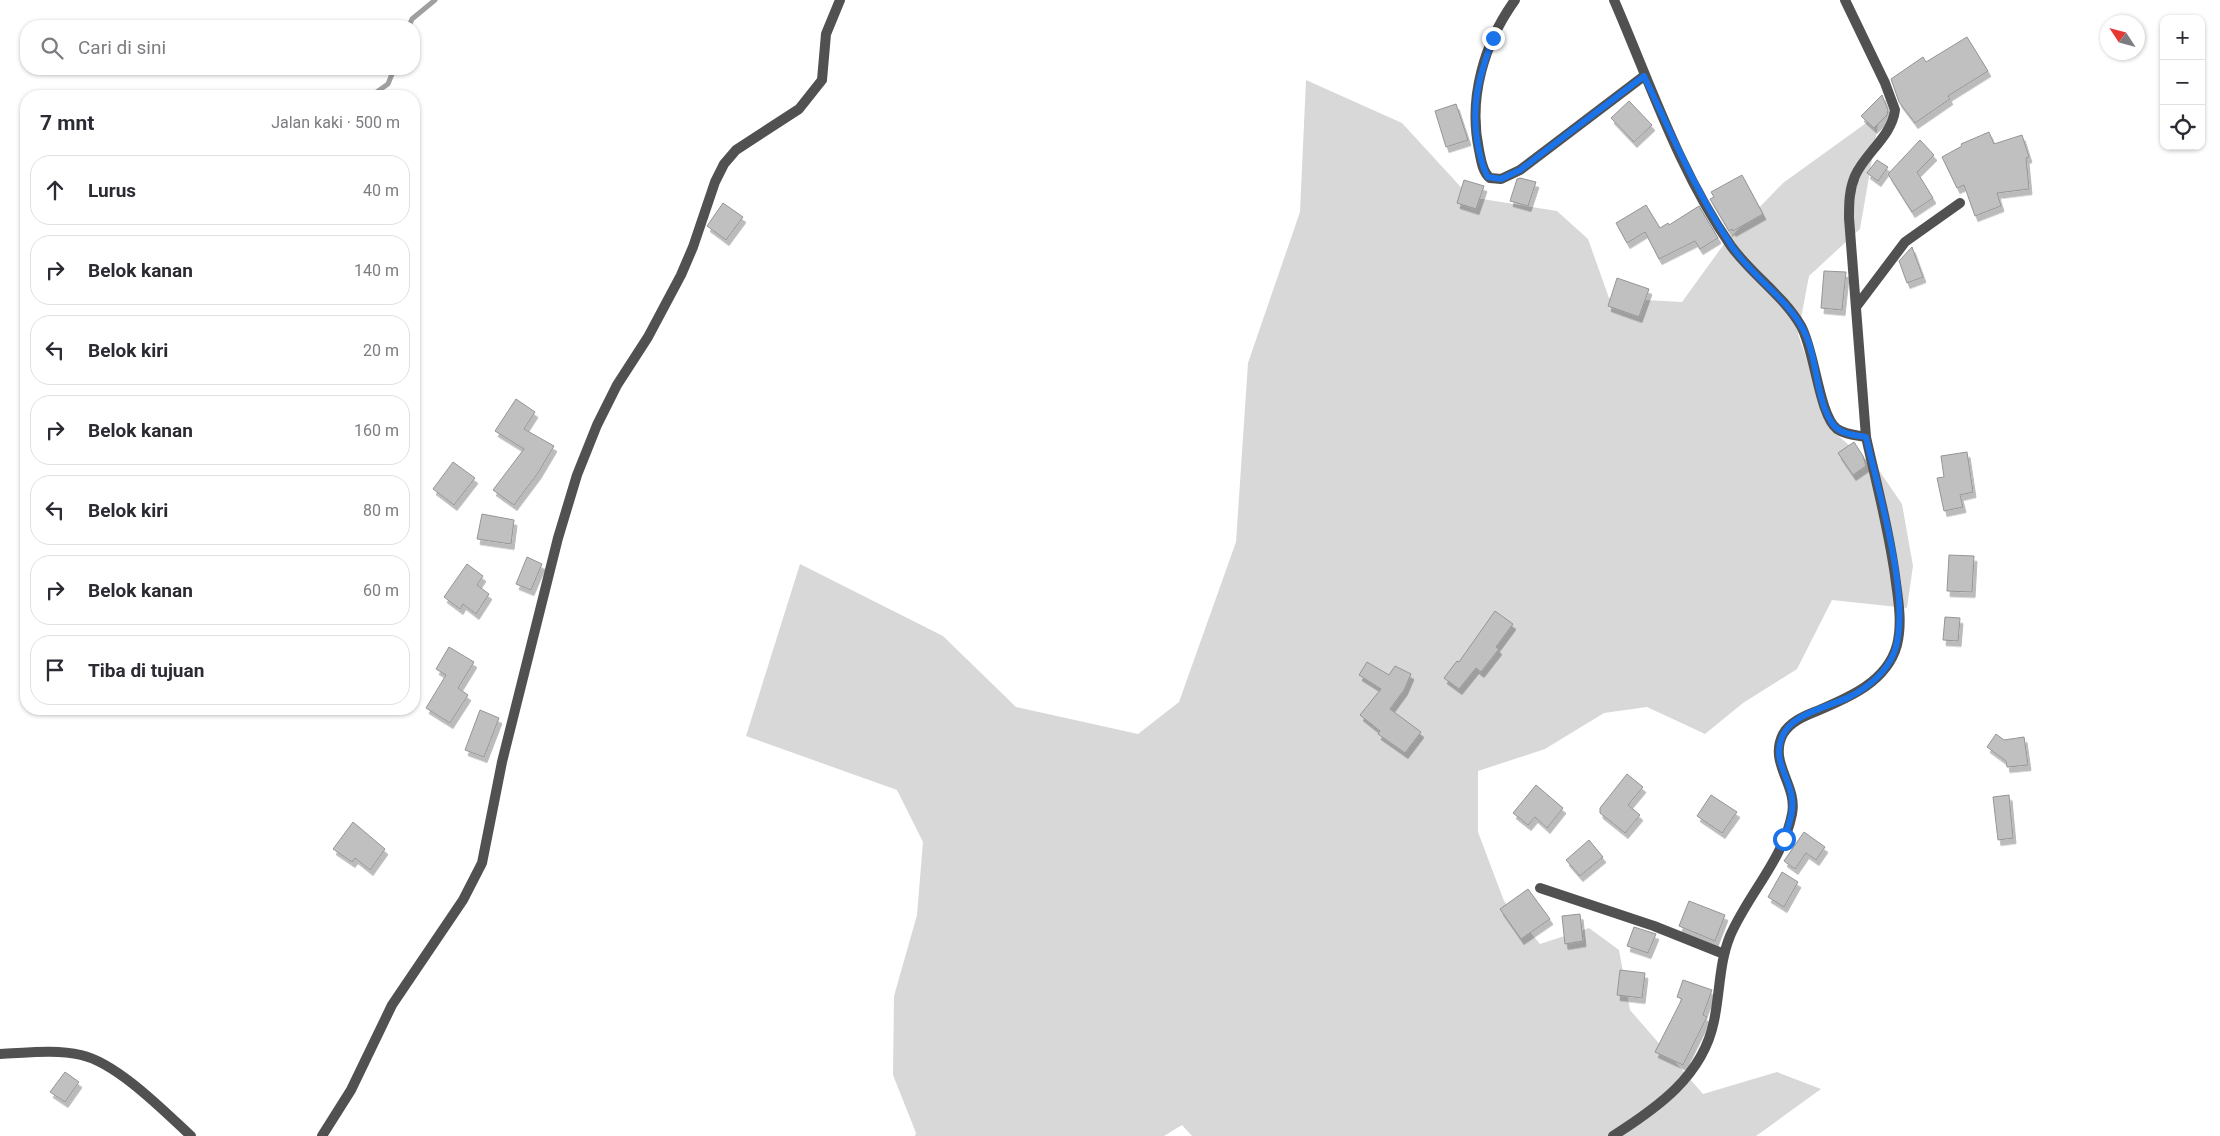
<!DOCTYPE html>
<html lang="id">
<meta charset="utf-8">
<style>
body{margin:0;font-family:Roboto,sans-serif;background:#f7f7f7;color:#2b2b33}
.controls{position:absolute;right:15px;top:15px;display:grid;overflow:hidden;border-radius:10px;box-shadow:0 1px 4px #0004}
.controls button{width:45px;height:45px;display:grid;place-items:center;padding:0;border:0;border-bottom:1px solid #e1e1e2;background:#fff;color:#2b2b33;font:25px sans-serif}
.compass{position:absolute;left:2100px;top:15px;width:45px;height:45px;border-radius:50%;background:#fff;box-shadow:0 1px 4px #0004;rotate:306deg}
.stop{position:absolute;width:15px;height:15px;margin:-11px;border:4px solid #1a73e8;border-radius:50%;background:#fff}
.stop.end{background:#1a73e8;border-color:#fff;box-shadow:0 1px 5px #0008}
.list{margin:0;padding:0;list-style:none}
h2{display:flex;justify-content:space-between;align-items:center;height:65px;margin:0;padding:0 20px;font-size:21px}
h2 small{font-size:16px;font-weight:400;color:#7c7c81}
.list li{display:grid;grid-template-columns:32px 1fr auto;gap:15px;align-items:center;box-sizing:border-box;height:70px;margin:0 10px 10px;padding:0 10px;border:1px solid #e1e1e2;border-radius:20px}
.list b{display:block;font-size:19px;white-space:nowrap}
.list em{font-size:16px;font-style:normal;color:#7c7c81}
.icon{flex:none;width:28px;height:28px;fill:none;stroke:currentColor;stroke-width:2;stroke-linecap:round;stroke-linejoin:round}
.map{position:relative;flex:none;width:2220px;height:1136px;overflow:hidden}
.search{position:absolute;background:#fff;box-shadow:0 1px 4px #0004;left:20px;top:20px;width:400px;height:55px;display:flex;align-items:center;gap:12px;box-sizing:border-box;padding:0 18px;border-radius:20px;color:#7c7c81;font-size:19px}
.panel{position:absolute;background:#fff;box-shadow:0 1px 4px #0004;left:20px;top:90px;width:400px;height:625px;border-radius:20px}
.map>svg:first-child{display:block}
.green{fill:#d8d8d8}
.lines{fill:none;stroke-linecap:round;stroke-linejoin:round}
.stream{stroke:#9f9f9f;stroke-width:5}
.building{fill:#c0c0c0;stroke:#959595;filter:url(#shadow)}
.minor{stroke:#515151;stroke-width:10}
.route{stroke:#1a73e8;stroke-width:6}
</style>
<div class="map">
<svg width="2220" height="1136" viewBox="0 0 2220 1136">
<defs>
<filter id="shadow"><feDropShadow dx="3" dy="5.5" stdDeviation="0" flood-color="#0004"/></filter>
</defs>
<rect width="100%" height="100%" fill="#fff"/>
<path class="green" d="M1306,80l96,43 68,74 87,14 31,28 21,59 73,4 42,-58 59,-61 97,-70 -20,116 -51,47 -11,58 33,96 47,39 24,35 11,62 -6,42 -75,-8 -35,69 -54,34 -38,31 -58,-27 -43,6 -59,36 -67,22v61l26,69 36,43 49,-16 30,22 11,60 73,84 74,-22 44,17 -65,47h-564l-10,-11 -18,11h-249l1,-3 -23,-58 1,-79 23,-81 6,-73 -26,-52 -151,-54 54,-172 143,72 73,71 122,27 41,-32 57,-160 12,-179 52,-151z"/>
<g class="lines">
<path class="stream" d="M409,26l3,-7 23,-19
M371,96l17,-12 6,-15"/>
</g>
<path class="building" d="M1967,37l21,34 -40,25 2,3 -35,24 -16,-21 -8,-23 32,-22 3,5z
M1882,95l6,15 -1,5 -13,13 -13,-12z
M1629,101l23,24 -18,17 -23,-24z
M1456,104l12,36 -22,7 -11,-36z
M1989,132l5,12 28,-9 7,22 -3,1 3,31 -32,4 4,13 -26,10 -11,-31 -7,3 -15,-31 20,-11 -1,-2z
M1920,140l14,15 -17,17 16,26 -21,14 -24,-38z
M1877,160l11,7 -10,14 -11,-8z
M1742,175l21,39 -30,17 -1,-2 -3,2 -19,-32 4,-2 -3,-5z
M1520,178l16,4 -8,24 -18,-5 7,-22z
M1464,180l20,6 -8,23 -19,-6z
M723,203l20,14 -17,23 -19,-14z
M1646,205l14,23 8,-5 1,2 30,-19 19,32 -18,11 -5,-8 -36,18 -14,-27 -18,11 -11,-20z
M1912,247l11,30 -16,6 -8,-22z
M1824,271l22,1 -4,38 -21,-2z
M1617,278l32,11 -10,28 -31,-11z
M516,399l19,13 -11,17 30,17 -16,27 -24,32 -21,-15 31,-41 -29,-18z
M1854,442l9,14 3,10 -13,9 -15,-22z
M1967,452l6,40 -13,3 3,12 -19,4 -7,-33 7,-1 -3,-21z
M453,462l22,16 -21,27 -21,-16z
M482,514l32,6 -3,24 -34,-5z
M1949,555l25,1 -2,36 -25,-1z
M527,557l15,7 -11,26 -15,-6z
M467,564l16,12 -6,9 12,9 -13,20 -13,-10 -3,5 -16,-12z
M1495,611l18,13 -17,23 3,2 -18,23 -5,-4 -17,21 -15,-11 13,-17 2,1z
M1945,617l15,1 -2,23 -15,-1z
M449,647l25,15 -16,26 10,7 -18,28 -24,-15 20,-33 -10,-6z
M1367,662l22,13 6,-9 16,8 -7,16 -14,19 31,23 -16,21 -27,-19 2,-3 -20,-16 21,-26 -22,-14z
M480,710l19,8 -15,39 -19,-7z
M1996,734l8,6 20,-3 4,28 -21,2 -1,-6 -19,-14z
M1627,774l16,13 -15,18 12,10 -15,18 -25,-20v-5z
M1536,785l27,23 -16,20 -12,-11 -7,8 -15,-12z
M1711,795l26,17 -15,21 -25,-17z
M2009,795l4,43 -15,2 -5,-43z
M353,822l32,27 -15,21 -15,-12 -3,4 -19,-13z
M1804,832l21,15 -9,13 -10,-7 -11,16 -11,-8z
M1589,840l14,17 -23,19 -14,-16z
M1782,872l16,10 -14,25 -16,-10z
M1528,889l22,30 -29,20 -21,-30z
M1689,901l36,14 -10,26 -36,-15z
M1580,914l3,27 -18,3 -3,-28z
M1634,927l22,7 -8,19 -21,-7z
M1620,970l25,3 -3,25 -25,-3z
M1683,980l29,10 -9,25 4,2 -24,48 -28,-13 27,-53 -5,-2z
M65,1072l14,10 -14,20 -15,-10z"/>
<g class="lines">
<path class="minor" d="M1515,0c-31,43 -47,98 -36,150 2,9 3,22 11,28l11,1 19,-9 124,-94
M1845,0l40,83 10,27c-3,26 -30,43 -40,66 -6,14 -6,28 -6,42l17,219
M1856,307l49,-65 55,-39
M1540,888l114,38 70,28
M0,1054c26,-1 55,-5 81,1 36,8 83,56 110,81
M322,1136l29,-46 41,-85 71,-105 19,-37 20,-101 56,-224 19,-63 20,-50 20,-40 31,-48 33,-62 12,-28 22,-65 9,-18 12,-14 63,-41 23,-29 4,-46 14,-34
M1613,1136c44,-28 90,-60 101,-115 6,-28 5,-58 16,-85 18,-42 53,-76 62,-122 6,-29 -24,-51 -9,-80 7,-12 21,-18 34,-23 31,-13 70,-29 80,-66 5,-20 2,-41 -1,-62 -6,-49 -19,-97 -30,-146 -10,-2 -20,-2 -29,-8 -18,-14 -22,-78 -36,-103 -18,-31 -49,-51 -70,-80 -52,-75 -81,-163 -117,-246"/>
</g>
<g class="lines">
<path class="route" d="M1493,38c-15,41 -23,70 -14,113 2,9 4,18 9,26l13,2 19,-9 124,-94c27,57 52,116 87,169 20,31 54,51 72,84 15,29 12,68 29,94 7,11 22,12 34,14 12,53 47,167 28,216 -8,20 -27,35 -45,44 -21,10 -58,17 -67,40 -10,24 8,40 10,62 2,14 -4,27 -8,40"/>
</g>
</svg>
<div class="controls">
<button>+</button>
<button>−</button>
<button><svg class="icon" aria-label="locate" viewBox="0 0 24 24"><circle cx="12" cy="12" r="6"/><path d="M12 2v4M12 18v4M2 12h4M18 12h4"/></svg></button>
</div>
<svg class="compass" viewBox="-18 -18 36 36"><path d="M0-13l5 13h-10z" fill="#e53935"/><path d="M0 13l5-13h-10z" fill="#7c7c81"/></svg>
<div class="stop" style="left:1784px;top:839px"></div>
<div class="stop end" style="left:1493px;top:38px"></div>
<div class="search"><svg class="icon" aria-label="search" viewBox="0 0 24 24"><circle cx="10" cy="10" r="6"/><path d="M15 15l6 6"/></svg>Cari di sini</div>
<section class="panel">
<h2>7 mnt<small>Jalan kaki · 500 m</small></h2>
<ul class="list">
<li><svg class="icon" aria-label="ahead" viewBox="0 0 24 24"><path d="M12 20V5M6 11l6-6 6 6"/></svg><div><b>Lurus</b></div><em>40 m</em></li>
<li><svg class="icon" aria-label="right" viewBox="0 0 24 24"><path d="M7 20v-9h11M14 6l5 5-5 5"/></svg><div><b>Belok kanan</b></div><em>140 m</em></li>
<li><svg class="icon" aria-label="left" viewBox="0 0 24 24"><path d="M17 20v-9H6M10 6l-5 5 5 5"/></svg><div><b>Belok kiri</b></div><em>20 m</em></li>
<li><svg class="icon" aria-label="right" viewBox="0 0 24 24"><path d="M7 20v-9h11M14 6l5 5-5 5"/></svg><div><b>Belok kanan</b></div><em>160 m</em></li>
<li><svg class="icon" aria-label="left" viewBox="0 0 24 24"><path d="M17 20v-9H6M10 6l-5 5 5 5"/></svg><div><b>Belok kiri</b></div><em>80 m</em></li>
<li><svg class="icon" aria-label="right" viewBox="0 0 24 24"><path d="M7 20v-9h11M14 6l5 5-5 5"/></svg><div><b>Belok kanan</b></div><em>60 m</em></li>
<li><svg class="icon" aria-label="arrive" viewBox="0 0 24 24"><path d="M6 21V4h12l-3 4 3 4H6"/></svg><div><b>Tiba di tujuan</b></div></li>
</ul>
</section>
</div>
